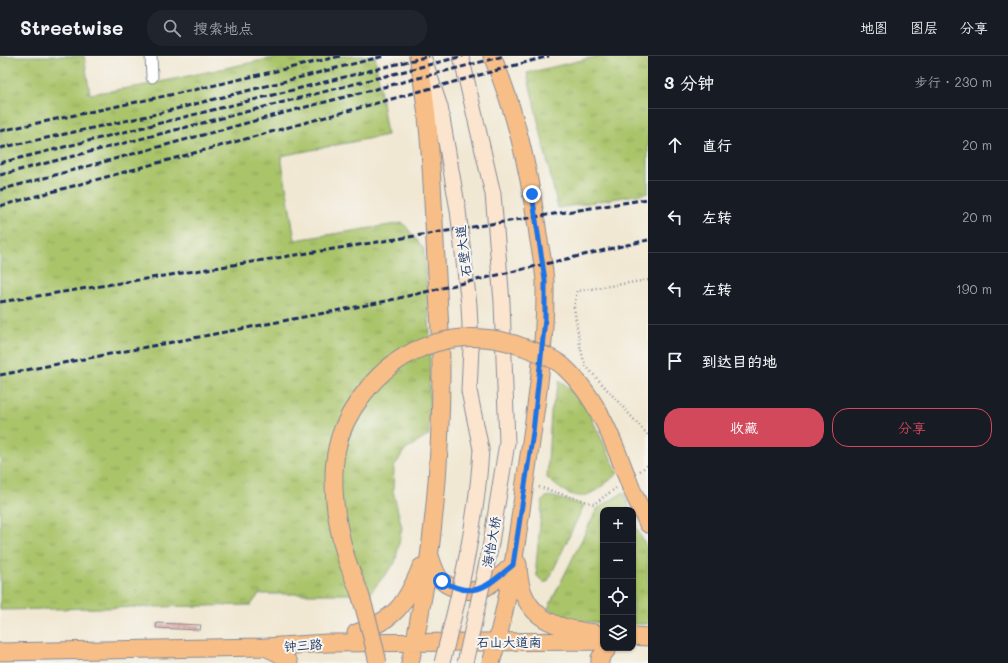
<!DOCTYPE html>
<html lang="zh">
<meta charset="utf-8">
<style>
body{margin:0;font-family:Mali,"LXGW WenKai TC",sans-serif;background:#20242c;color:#f1f3f6}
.controls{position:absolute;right:12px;bottom:12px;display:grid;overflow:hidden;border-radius:8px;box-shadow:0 1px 3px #0004}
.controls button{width:36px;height:36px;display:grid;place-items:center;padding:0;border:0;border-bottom:1px solid #363941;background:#171b24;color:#f1f3f6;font:20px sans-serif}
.stop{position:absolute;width:12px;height:12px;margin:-9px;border:3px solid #1a73e8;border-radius:50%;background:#fff}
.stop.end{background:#1a73e8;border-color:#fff;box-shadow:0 1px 4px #0008}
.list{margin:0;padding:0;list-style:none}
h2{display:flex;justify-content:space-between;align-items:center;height:52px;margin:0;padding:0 16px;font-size:17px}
h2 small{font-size:13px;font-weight:400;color:#9ea1a6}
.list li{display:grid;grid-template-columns:26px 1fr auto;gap:12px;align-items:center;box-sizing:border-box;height:72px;padding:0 16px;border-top:1px solid #363941}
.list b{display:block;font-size:15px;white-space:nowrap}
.list em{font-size:13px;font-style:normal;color:#9ea1a6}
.actions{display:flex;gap:8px;padding:12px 16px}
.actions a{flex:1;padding:9px 0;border:1px solid #d1495b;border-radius:16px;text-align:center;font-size:14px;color:#d1495b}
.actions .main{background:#d1495b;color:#fff}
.icon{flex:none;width:22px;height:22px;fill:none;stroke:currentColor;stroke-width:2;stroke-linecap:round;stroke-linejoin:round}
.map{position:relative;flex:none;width:648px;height:607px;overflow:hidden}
header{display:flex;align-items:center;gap:24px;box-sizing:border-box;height:56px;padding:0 20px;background:#171b24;border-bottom:1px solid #363941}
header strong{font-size:19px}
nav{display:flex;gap:22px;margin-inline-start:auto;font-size:14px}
.search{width:280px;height:36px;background:#20242c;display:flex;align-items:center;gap:10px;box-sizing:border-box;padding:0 14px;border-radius:16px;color:#9ea1a6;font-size:15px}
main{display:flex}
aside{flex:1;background:#171b24}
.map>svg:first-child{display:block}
.grass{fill:url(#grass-tufts);stroke:#627a64}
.building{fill:url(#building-hatch)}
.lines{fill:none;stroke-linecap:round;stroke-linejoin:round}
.street-casing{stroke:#868c98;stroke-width:13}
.secondary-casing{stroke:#868c98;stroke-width:17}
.primary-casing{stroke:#868c98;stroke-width:19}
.path{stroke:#868c98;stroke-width:2.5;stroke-dasharray:1 3;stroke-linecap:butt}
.street{stroke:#fff;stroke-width:11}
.secondary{stroke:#fce5cf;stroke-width:15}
.primary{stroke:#f7be87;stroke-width:17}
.rail{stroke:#1b2f5e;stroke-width:3;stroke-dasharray:6 3;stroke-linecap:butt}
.secondary-bridge-casing{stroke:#868c98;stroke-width:17;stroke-linecap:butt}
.primary-bridge-casing{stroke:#868c98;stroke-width:19;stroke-linecap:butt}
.secondary-bridge{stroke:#fce5cf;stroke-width:15}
.primary-bridge{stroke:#f7be87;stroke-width:17}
.route{stroke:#1a73e8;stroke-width:5}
.labels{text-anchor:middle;stroke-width:4;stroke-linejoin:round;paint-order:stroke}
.street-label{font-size:13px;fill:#1b2f5e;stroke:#f6f6f2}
</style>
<header>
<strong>Streetwise</strong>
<div class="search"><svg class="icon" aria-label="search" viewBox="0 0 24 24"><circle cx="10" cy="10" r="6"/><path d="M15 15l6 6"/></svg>搜索地点</div>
<nav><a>地图</a><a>图层</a><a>分享</a></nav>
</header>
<main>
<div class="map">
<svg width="648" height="607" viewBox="0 0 648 607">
<defs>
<pattern id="grass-tufts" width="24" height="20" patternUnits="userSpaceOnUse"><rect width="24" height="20" fill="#aac46a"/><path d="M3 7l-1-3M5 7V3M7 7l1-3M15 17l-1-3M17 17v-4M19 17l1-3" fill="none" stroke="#8aa05a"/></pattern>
<pattern id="building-hatch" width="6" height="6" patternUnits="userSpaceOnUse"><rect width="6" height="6" fill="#e4b0a7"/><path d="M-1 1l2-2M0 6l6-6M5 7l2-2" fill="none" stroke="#b8908b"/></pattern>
</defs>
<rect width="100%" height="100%" fill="#f6f6f2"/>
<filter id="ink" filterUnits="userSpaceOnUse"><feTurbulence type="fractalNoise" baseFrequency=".025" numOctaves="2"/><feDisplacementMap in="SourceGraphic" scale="8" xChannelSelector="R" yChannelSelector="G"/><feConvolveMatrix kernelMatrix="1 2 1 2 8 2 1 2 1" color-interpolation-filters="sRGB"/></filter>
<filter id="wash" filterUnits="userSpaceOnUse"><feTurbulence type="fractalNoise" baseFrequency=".012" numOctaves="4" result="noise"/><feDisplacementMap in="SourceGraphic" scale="16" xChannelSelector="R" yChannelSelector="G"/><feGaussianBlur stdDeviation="0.9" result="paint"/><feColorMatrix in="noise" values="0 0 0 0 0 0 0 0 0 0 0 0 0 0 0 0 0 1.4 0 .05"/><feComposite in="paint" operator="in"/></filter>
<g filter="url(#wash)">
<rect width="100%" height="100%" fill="#f1e8d3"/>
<path class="grass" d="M0,0h84l6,38 51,-8 141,-30h93l12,79 -106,21 14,84 108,-17 21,26 6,84 -1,102 -25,16 -10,16 -1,24 9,37 -7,35 -26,31h-110l-8,11 -251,5z
M599,0h49v137l-90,15 -31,-135z
M560,324l17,15 13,20 28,58c-30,25 -38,34 -71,5l4,-66z
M624,436l6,18h-27v113c-25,-2 -34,-1 -55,-15l49,-99z
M550,440l34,9 -34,72 -3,5h-4l-6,-6 -1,-10 6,-64 4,-5z
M633,465l15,29v74h-15z"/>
<g id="blocks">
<path class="building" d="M157,567l44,2 -1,5 -44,-2z"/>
</g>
</g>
<g filter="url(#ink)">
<use href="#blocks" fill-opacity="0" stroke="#868c98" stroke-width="1"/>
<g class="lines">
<g class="street-casing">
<path id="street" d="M151,0l1,21"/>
</g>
<g class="secondary-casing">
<path id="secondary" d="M461,0l32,138 9,108 5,141
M424,3l16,48 18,103 11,95 2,42 -2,44 12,58"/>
</g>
<g class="primary-casing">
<path id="primary" d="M631,432l17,36
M430,500c3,8 5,19 12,25 10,9 32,13 44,6 10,-6 18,-15 27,-22
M518,508c1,51 32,64 77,69
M356,577c39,-13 50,-29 65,-66
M633,580l15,1
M265,591l15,7 9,9
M0,596l265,-5 62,-4 276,-2
M410,607c22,-96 31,-194 31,-292 0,-50 -5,-100 -7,-150 -3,-58 -5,-108 -16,-165
M491,607c17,-57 25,-115 33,-174 10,-68 22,-138 21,-207 -1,-18 -6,-37 -8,-55 -9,-59 -21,-116 -45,-171
M600,607v-5l8,-10"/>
</g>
<path class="path" d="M648,224l-71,11 -3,16 6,39 5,19 63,70
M640,415l8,-6
M539,431l55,17 22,-16"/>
<use href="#street" class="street"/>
<use href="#secondary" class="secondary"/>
<use href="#primary" class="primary"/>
<path class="rail" d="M0,75l198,-42 143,-33
M0,92l148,-32 236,-60
M0,107l429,-107
M0,119l463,-119
M0,134l302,-82 202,-52
M0,150l549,-150
M0,246l648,-103
M0,319l382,-73 266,-62"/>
<g class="secondary-bridge-casing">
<path id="secondary-bridge" d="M442,607c18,-70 35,-141 39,-214
M465,607l25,-114 17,-106"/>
</g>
<g class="primary-bridge-casing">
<path id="primary-bridge" d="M378,607c-5,-23 -11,-47 -18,-69 -5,-14 -11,-26 -15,-40 -9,-33 -15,-72 -8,-106 4,-20 13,-36 25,-52 39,-54 103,-72 164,-48 13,5 28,10 38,19 35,32 51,78 67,121"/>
</g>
<use href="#secondary-bridge" class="secondary-bridge"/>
<use href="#primary-bridge" class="primary-bridge"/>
</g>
</g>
<g class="lines" filter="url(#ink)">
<path class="route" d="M442,525c33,19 45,5 71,-16l20,-133 12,-113v-39l-13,-86"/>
</g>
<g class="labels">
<g class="street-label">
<text transform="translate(463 195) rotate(-97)" y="5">石壁大道</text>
<text transform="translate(491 486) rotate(-80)" y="5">海怡大桥</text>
<text x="509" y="591">石山大道南</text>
<text transform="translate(303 589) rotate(-4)" y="5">钟三路</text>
</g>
</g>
</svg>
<div class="controls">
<button>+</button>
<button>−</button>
<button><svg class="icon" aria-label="locate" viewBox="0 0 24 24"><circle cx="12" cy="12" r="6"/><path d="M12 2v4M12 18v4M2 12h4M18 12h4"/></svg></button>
<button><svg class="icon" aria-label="layers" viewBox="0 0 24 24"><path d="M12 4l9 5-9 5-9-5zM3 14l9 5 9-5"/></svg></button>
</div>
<div class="stop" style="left:442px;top:525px"></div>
<div class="stop end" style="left:532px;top:138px"></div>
</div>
<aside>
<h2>3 分钟<small>步行 · 230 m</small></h2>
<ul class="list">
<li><svg class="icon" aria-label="ahead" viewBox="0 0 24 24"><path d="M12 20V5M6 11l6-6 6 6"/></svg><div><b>直行</b></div><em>20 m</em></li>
<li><svg class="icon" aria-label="left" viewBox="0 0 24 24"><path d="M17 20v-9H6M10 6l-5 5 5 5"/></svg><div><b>左转</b></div><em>20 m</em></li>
<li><svg class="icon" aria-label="left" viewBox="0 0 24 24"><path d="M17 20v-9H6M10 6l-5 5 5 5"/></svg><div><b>左转</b></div><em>190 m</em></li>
<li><svg class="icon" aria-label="arrive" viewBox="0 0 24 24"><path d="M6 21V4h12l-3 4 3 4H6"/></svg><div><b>到达目的地</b></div></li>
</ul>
<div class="actions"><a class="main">收藏</a><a>分享</a></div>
</aside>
</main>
